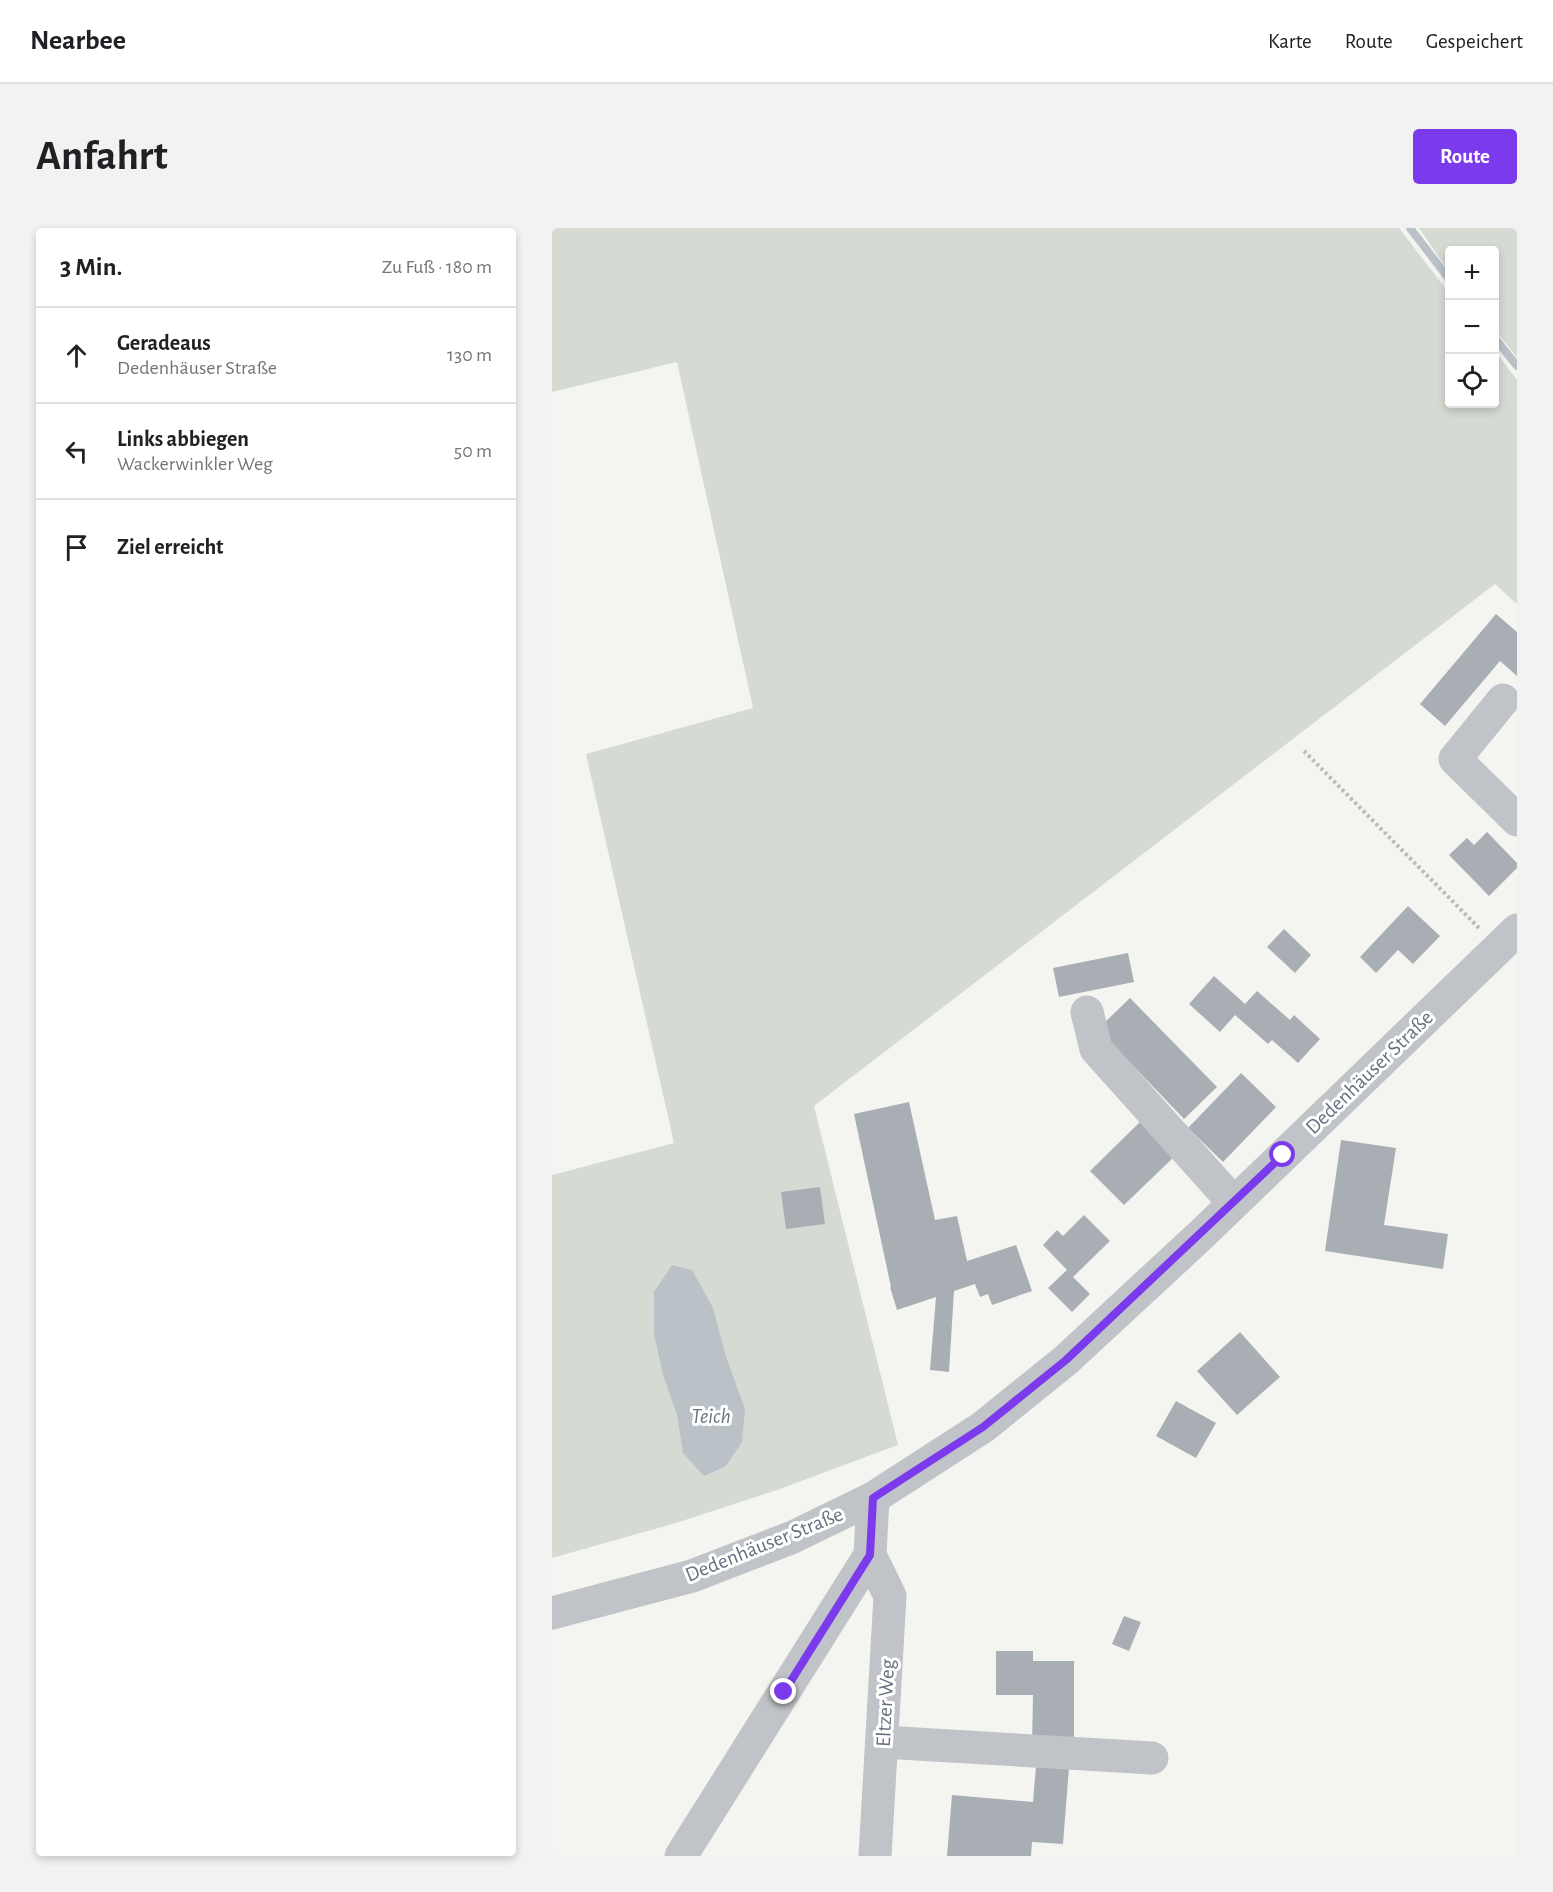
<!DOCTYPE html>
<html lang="de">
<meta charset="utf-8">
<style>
body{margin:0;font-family:"Alegreya Sans",sans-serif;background:#f2f2f2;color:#202124}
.controls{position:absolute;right:18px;top:18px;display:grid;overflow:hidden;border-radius:6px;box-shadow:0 3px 9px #0003}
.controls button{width:54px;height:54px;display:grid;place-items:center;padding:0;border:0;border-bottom:2px solid #e0e0e0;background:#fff;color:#202124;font:30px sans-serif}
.stop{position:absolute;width:18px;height:18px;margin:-14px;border:4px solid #7c3aed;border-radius:50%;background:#fff}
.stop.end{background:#7c3aed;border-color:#fff;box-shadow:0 2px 6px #0008}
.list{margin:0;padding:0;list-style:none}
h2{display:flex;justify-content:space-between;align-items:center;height:78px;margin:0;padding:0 24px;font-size:26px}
h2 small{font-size:20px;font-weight:400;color:#757577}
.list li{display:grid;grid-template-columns:39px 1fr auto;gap:18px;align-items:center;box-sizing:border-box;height:96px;padding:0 24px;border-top:2px solid #e0e0e0}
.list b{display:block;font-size:22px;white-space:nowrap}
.list p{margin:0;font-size:20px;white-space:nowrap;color:#757577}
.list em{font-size:20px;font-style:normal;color:#757577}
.icon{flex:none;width:33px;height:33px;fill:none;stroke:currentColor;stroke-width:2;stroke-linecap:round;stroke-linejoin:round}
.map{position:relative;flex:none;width:965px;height:1628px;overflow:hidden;border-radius:6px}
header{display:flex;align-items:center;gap:36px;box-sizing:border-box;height:84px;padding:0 30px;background:#fff;border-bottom:2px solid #e0e0e0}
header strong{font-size:28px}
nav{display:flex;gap:33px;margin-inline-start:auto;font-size:21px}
.intro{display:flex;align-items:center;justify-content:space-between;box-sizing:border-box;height:144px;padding:0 36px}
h1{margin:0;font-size:42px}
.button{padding:15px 27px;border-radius:6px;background:#7c3aed;color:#fff;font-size:21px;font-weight:700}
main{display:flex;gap:36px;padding:0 36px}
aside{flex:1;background:#fff;border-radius:6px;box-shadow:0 3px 9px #0003}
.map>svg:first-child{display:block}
.green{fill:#d5dbd3}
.water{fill:#bac2c8}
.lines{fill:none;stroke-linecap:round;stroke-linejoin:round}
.stream{stroke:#bac2c8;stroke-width:8}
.building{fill:#a9aeb5}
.path{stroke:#b8babd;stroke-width:4;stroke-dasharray:3 3;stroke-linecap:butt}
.minor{stroke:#c0c3c7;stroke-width:33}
.route{stroke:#7c3aed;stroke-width:8}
.labels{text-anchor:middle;stroke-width:6;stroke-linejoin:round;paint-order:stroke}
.street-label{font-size:21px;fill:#667080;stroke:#fff}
.water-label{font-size:22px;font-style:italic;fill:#667784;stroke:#fff}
</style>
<header>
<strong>Nearbee</strong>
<nav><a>Karte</a><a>Route</a><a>Gespeichert</a></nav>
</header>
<div class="intro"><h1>Anfahrt</h1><a class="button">Route</a></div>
<main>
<aside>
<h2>3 Min.<small>Zu Fuß · 180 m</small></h2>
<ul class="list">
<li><svg class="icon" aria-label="ahead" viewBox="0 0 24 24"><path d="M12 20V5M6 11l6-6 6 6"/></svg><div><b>Geradeaus</b><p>Dedenhäuser Straße</p></div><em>130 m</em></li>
<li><svg class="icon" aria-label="left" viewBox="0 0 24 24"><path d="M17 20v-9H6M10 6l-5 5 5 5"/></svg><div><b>Links abbiegen</b><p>Wackerwinkler Weg</p></div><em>50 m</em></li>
<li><svg class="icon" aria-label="arrive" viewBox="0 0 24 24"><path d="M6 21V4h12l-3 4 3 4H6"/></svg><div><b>Ziel erreicht</b></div></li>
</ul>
</aside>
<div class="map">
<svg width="965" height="1628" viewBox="0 0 965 1628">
<rect width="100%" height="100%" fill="#f4f5f1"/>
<path class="green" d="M0,0h847l50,65v111h45l1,-53 22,29v224l-22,-20 -681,522 84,339 -118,44 -104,34 -124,35v-383l122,-32 -88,-389 167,-46 -76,-346 -125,30z
M867,0h98v130l-22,-29 -1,-79h-45v22z"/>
<path class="water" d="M120,1037l20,5 21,38 13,49 19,52 -3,33 -16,24 -22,10 -21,-23 -6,-38 -14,-40 -9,-41v-42z"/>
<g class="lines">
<path class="stream" d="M858,0l39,51
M942,109l23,29"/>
</g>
<path class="building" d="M944,386l21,18v44l-17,-15 -55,65 -25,-22z
M935,604l30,31v5l-28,28 -40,-41 18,-17 7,7z
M856,678l32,30 -27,28 -15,-14 -22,23 -16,-16z
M732,701l27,26 -16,18 -28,-26z
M576,725l6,29 -75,15 -6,-29z
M662,748l31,28 12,-13 33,29 4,-5 26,24 -22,24 -26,-23 -4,4 -33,-29 -15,17 -31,-28z
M578,770l87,89 -33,32 -86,-90z
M689,845l35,34 -53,55 -35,-34z
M357,874l26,118 22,-4 10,45 49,-16 16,46 -40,14 -4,-11 -8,3 -5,-13 -21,7 -5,81 -19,-2 6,-73 -39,13 -7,-23h1l-37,-173z
M590,892l34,35 -52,50 -34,-34z
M789,912l55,8 -12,77 64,9 -5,35 -118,-18z
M268,959l5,37 -39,5 -5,-37z
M532,987l26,26 -37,36 17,17 -18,18 -24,-24 19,-18 -24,-25 14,-15 6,6z
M688,1104l40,45 -43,38 -40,-44z
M624,1173l40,22 -20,35 -40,-22z
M572,1388l17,6 -12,29 -17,-7z
M444,1423h37v10h41v83h-42l1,-49h-37z
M484,1538l33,2 -6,76 -31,-2 -1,14h-84l5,-61 81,7z"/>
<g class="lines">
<path class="path" d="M752,523l175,177"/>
<path class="minor" d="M951,472l-48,59 62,61
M535,784l9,37 138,154
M318,1327l20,41 -15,260
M0,1385l140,-37 101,-39 80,-39 110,-71 83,-67 137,-127 314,-303
M331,1514l269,16
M129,1628l189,-301 3,-57"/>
</g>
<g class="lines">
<path class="route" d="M232,1464l86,-137 3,-57 110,-71 83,-67 217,-205"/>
</g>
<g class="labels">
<g class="street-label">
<text transform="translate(817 844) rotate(-44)" y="7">Dedenhäuser Straße</text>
<text transform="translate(212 1316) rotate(-22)" y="7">Dedenhäuser Straße</text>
<text transform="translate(333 1475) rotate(-87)" y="7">Eltzer Weg</text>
</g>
<g class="water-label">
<text x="159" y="1195">Teich</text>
</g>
</g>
</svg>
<div class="controls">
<button>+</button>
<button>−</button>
<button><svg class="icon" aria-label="locate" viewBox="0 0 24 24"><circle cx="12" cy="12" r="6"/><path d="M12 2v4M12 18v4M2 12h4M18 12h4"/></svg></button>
</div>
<div class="stop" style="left:731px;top:927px"></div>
<div class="stop end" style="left:232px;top:1464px"></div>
</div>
</main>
